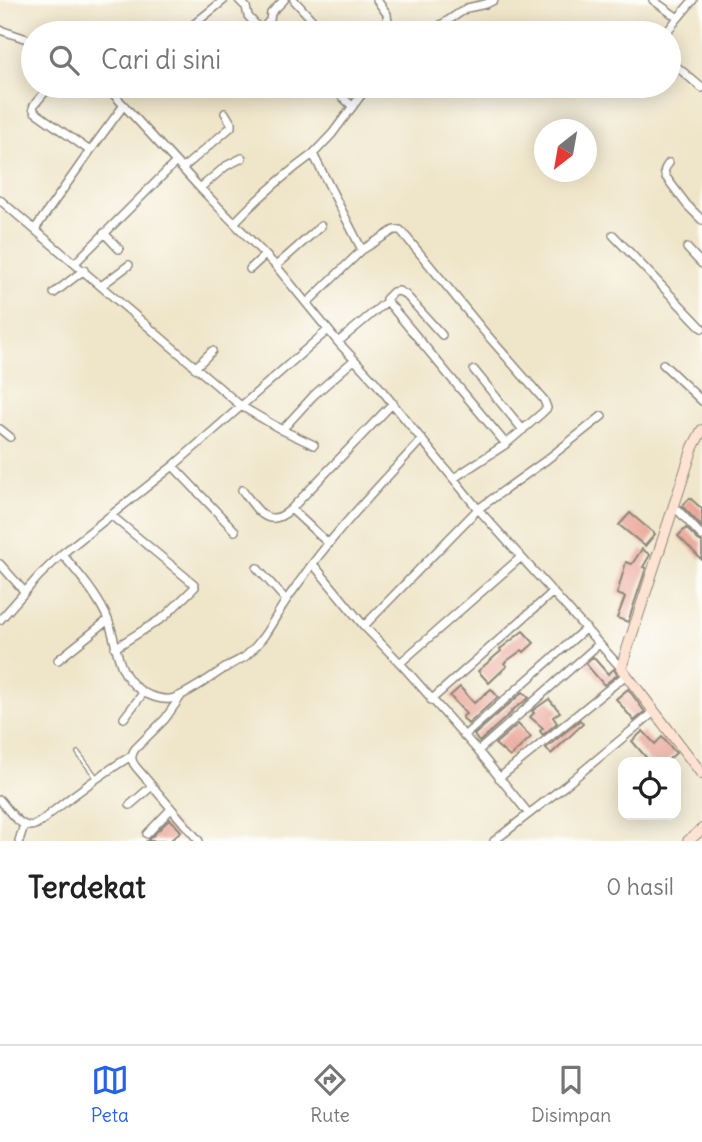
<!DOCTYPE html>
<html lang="id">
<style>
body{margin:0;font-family:Delius,sans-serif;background:#f6f6f6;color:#222}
.controls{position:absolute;right:21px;bottom:21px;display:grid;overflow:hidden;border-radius:14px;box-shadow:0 4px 18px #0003}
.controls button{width:63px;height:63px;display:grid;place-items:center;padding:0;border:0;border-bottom:2px solid #e0e0e0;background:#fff;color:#222;font:35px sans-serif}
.compass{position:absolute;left:534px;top:119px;width:63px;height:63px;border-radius:50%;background:#fff;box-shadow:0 4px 18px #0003;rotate:211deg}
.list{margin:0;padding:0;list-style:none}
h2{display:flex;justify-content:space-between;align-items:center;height:91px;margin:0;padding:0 28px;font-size:30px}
h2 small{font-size:23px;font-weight:400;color:#767676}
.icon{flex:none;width:38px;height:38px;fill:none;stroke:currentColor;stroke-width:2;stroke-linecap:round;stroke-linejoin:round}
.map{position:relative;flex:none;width:702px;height:841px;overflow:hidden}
.search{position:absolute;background:#fff;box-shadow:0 4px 18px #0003;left:21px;right:21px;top:21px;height:77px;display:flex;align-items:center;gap:18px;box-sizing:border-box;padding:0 24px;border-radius:38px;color:#767676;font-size:26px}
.sheet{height:203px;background:#fff}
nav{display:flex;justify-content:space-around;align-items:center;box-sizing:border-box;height:98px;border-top:2px solid #e0e0e0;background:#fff;font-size:19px;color:#767676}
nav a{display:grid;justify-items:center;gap:4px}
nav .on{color:#2563eb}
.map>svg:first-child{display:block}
.building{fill:#e99f93}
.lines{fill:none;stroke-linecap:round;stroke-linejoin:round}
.lane-casing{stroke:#8d887a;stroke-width:6}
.street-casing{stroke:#8d887a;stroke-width:10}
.secondary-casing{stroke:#8d887a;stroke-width:12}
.lane{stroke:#fff;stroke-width:3.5}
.street{stroke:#fff;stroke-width:7}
.secondary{stroke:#fee3d2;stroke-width:10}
</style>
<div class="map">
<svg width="702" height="841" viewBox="0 0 702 841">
<rect width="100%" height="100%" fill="#fdfcf7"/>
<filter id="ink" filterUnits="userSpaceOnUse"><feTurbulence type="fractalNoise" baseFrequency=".0143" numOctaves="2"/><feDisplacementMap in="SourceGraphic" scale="14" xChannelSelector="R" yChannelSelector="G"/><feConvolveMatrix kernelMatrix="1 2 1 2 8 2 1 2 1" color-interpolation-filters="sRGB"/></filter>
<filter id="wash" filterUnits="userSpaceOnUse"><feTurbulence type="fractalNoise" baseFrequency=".00686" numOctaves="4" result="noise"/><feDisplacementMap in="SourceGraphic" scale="28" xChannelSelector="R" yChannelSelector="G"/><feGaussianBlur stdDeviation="1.57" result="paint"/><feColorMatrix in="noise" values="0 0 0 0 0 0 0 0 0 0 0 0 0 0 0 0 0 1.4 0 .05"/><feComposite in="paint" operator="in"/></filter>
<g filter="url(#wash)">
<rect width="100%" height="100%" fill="#efe5c9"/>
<g id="blocks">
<path class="building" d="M690,498l12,11v18l-20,-21z
M630,513l25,21 -10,12 -26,-21z
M686,528l12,12 4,2v18l-24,-24z
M642,549l8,6 -7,12 3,1 -18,54 -11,-4 8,-21 -8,-3 9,-32 6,2z
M523,631l11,12 -10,9 -2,-2 -18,13 3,3 -18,17 -11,-12 23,-20 -1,-2z
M593,657l15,17 6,-5 3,6 -13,10 -18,-21z
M460,687l14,16 17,-14 7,8 -30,27 -6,-7 4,-3 -16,-18z
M628,689l17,23 -11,9 -18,-22z
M523,692l6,6 -18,13 1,1 -33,30 -5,-7z
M549,699l11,13 -7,5 4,6 -14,12 -3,-4 3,-3 -13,-11 4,-4 -2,-2z
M580,720l3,4 -32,30 -5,-6z
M518,724l13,13 -21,20 -15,-13z
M643,731l12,13 7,-7 14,16 -10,9h-16l-18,-21z
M170,819l11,12 -11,10h-23z"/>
</g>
</g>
<g filter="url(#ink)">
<use href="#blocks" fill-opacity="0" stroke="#8d887a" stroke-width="2"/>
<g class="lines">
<g class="lane-casing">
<path id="lane" d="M78,753l18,24"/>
</g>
<g class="street-casing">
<path id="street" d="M239,0l7,7 2,9 15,17
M294,0l30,33
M377,0l10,14 2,19
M653,0l25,18 15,-18
M0,30l33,11
M261,31l9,-11 1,-7 13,-13
M183,33l41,-33
M429,33l38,-25 19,-4 8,-4
M666,33l12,-15
M669,60l33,28
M50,86l-16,19 -1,3 2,4 55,39
M106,86l94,102 76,78 62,76 38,41 102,126 143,159
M327,86l6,2 19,18
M669,163c-4,5 -6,8 -3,14l21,28 15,15
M183,168l48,-41v-4l-6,-10
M200,188l26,-22 16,-8
M0,200l241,206 41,24 32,15
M235,222c24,-25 49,-47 78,-68
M35,229l55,-78 34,-46
M104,233l15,16
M613,235l89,93
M687,248l15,16
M362,250l32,-20h6l3,3 79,96 62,71 3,8 -5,5 -36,31 -52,34
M75,263l101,-101
M276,266l45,-40
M250,269l15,-14
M101,286l28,-21
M54,293l30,-23
M307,303l55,-53 -49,-96 19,-20 36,-48
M442,335l-36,-40 -7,-4 -6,1 -7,7 1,2 119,143
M338,342l49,-41
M663,364l39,37
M195,368l17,-17
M474,370l49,60
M0,429l10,8
M282,430l32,-35 40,-35
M173,466l62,65
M242,490c15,19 25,41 49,19l102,-106
M674,506l28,30
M291,509l38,35
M112,516l82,68 1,3 -31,30 -49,31
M62,554c16,19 33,38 44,61 13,27 7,55 34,75 8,6 21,10 30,9 15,-2 46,-26 60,-34 6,-4 14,-6 18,-11 16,-14 26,-35 37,-52 8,-12 17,-23 25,-35 34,-45 74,-86 112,-128
M0,564l24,27
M313,564l51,62 36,37 78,88 51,63
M257,568l29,32
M0,620l39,-44 23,-22 111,-88 155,-136
M364,626l114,-117 67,-48 57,-45
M58,660l50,-40
M400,663l120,-105
M181,696l-16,23 -30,30c-5,7 -4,12 1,18l63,74
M431,700l122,-108
M124,718l20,-26
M464,736l122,-108
M478,751l121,-107
M499,778l127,-103
M0,800c7,8 17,24 28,26 9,1 17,-8 23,-13 26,-21 52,-40 80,-57
M130,805l22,-19
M147,834l24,-25
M19,841l5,-16
M494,841l72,-56 88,-73"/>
</g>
<g class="secondary-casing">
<path id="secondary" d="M702,430l-9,17 -72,221 81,106
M688,841l14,-12"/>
</g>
<use href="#lane" class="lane"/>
<use href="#street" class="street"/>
<use href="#secondary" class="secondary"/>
</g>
</g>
</svg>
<div class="controls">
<button><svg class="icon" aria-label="locate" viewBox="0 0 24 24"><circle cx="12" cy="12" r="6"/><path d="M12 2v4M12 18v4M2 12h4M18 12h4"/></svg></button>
</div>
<svg class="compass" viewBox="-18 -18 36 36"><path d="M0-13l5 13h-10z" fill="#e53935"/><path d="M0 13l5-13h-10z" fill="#767676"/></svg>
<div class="search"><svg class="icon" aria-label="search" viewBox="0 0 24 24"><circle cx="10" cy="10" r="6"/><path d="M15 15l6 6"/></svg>Cari di sini</div>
</div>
<section class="sheet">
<h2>Terdekat<small>0 hasil</small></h2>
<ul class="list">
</ul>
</section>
<nav>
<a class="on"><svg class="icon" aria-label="map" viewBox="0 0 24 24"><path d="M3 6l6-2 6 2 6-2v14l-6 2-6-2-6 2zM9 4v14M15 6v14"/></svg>Peta</a>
<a><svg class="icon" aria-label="directions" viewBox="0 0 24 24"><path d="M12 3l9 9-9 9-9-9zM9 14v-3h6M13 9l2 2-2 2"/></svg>Rute</a>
<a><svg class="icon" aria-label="saved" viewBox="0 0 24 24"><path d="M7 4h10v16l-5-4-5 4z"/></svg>Disimpan</a>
</nav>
